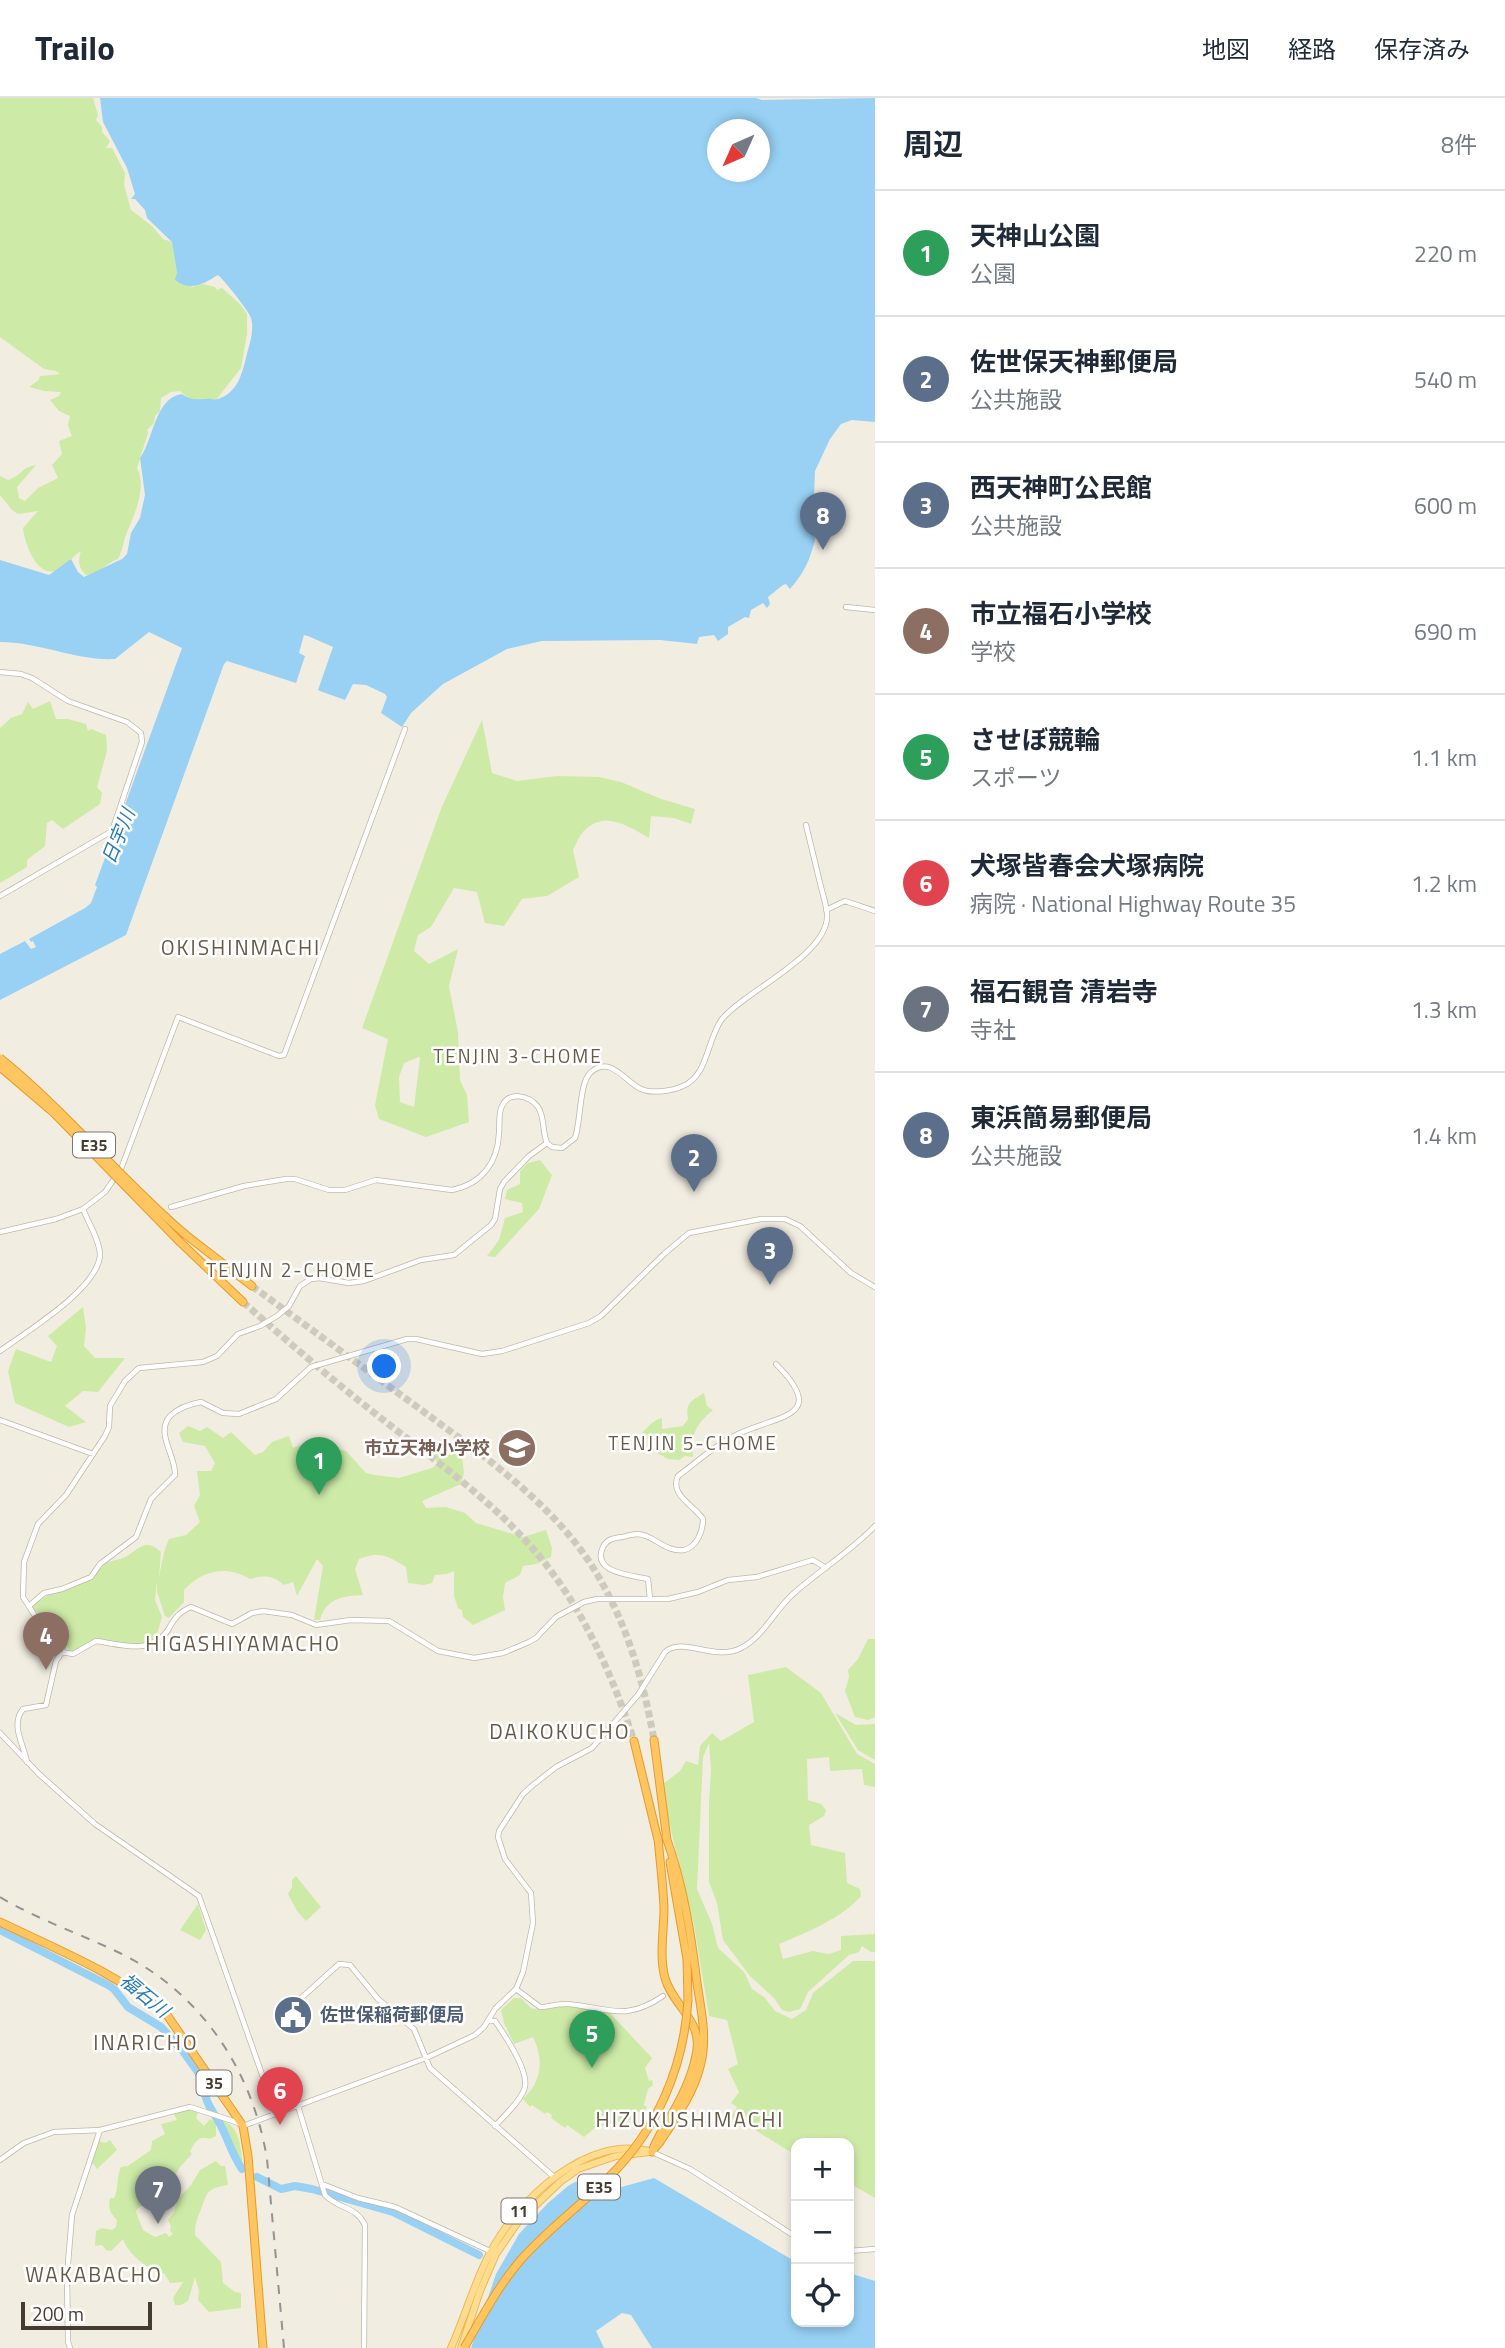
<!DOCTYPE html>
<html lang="ja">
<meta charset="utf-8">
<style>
body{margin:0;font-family:"Titillium Web","Noto Sans JP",sans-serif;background:#f2f2f3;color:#1f2937}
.controls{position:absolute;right:21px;bottom:21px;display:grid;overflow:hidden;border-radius:14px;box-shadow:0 4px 10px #0003}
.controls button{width:63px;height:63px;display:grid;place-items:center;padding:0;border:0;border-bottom:2px solid #e0e1e3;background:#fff;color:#1f2937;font:35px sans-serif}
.compass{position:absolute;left:707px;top:21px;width:63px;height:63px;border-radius:50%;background:#fff;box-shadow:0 4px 10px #0003;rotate:225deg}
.scale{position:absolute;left:21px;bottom:18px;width:131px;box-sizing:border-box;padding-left:7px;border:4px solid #443c32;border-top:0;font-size:19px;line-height:24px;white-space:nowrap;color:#443c32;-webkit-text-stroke:5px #fff;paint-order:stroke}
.you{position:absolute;left:385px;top:1269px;width:24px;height:24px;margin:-18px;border:5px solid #fff;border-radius:50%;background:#1a73e8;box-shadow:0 0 0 10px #1a73e833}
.badge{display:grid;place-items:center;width:46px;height:46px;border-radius:50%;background:#ea580c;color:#fff;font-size:23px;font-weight:700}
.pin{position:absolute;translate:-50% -58px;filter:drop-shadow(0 2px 4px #0008)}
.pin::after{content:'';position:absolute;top:37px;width:24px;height:21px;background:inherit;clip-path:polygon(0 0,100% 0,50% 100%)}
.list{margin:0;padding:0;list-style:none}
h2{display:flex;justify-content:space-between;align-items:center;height:91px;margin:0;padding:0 28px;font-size:30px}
h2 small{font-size:23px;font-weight:400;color:#747a83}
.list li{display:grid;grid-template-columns:46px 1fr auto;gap:21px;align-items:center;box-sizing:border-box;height:126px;padding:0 28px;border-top:2px solid #e0e1e3}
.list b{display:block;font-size:26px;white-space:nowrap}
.list p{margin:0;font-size:23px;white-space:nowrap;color:#747a83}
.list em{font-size:23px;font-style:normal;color:#747a83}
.icon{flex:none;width:38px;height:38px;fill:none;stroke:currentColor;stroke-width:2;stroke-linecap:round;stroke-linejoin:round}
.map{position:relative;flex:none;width:875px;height:2250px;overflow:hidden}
header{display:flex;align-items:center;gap:42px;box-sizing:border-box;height:98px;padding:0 35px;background:#fff;border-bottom:2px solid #e0e1e3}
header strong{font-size:33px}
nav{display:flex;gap:38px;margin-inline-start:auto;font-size:24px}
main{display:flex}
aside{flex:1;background:#fff}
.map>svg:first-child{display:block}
.green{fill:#cdeaa7;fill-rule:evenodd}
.water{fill:#98d1f4;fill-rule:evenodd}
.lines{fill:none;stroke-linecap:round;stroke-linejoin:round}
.river{stroke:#98d1f4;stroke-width:8}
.highway-tunnel{stroke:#cfcabe;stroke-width:7;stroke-dasharray:7 3.5;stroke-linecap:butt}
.minor-casing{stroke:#c1b7a7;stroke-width:6}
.major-casing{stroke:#ebba57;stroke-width:8}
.highway-casing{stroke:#e79b27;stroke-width:9}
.minor{stroke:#fff;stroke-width:4.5}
.major{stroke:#ffdc8e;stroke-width:6}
.highway{stroke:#ffc560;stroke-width:7}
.rail{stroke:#939393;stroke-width:2;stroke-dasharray:9 9;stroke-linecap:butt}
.highway-bridge-casing{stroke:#e79b27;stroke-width:9;stroke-linecap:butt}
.highway-bridge{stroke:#ffc560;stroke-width:7}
.labels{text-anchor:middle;stroke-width:5;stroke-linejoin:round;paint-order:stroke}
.shield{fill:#fff;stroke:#7c7670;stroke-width:2}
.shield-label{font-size:16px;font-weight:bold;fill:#443c32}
.education-label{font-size:18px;font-weight:bold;fill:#785e54;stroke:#fff;text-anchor:end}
.service-label{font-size:18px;font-weight:bold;fill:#4e5e75;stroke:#fff;text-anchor:start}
.water-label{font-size:19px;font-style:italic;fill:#257cb5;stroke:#fff}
.neighbourhood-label{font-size:19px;letter-spacing:2px;fill:#675a49;stroke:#fff}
.quarter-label{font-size:21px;letter-spacing:2px;fill:#675a49;stroke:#fff}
</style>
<header>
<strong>Trailo</strong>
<nav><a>地図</a><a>経路</a><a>保存済み</a></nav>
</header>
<main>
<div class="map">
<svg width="875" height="2250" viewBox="0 0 875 2250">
<rect width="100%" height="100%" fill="#f2ede1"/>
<path class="green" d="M0,0h93l5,17 -2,5 6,7v5l8,9 -4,7h6l13,25 -1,12 7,25 21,16 11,13 9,3 5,31 15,14 11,-3 12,3 2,3 5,-2 18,16 7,10v19l-6,35 -25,32h-25l-11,-9 -9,1 -10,6 -1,13 -5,5 -1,7 -7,7 1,3 -11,35c10,19 -2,45 -10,64 -4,9 -4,18 -9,27 -12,4 -18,15 -32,16 -8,-8 -8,-14 -5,-24 -8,5 -14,14 -22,18 -21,13 -35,-27 -36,-41l15,-17 -20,3 -6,-4 -12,-15v-19l8,4c13,-4 14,-13 28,-15l-19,22 2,11 6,3 13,-13 20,-10 -6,-13 10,-11 -3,-13 13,-5 -4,-11 2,-9 -11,-5 -9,-11 9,-4 2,-4 -17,-1 -15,-4 10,-7 1,-4 20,-2 -4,-3 -12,-2 -44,-32z
M50,603l6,18h12l18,5 2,7 3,-2 15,6 1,16 -10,36 5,6 -2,11 -37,25 -11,-9 -5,3 -2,23 -18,14v7l-27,16v-155l11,-10 11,-4 6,-12 5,7z
M482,622l10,53 25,8 40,-5 42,1 22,5 40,17 34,10 -4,15 -17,-6 -23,-2 -2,22c-19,-11 -44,-28 -64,-8 -5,4 -9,14 -12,20l6,27 -32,19 -25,3 -18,27 -19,-3 -8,-31 -23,-4 -23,39 -13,8 -4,16 15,13 29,-15 -9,37 9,46 2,48 7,15 2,27 -43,15 -47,-18 -4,-14 13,-66 -26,-11 79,-219zM419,959l1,1 -6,49 -14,-5 -1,-25 5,-14z
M540,1062l12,15 -13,34 -44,48 -8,-1 12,-16 6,-22 18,-6 -1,-9 -17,-4 2,-9 13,-6v-13l8,-8z
M83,1209l3,21 -2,18 11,12h30l-27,34 -15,-1 -18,15 21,16 -17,5 -54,-24 -7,-32 8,-22 35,13 6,-16 -9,-10z
M704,1295l3,13 6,4c-17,14 -22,24 -20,47l-8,-1 -6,4 -11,-1 -36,-20c16,-7 14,-16 30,-21v11l21,-3 5,-7c-3,-16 3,-18 16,-26z
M188,1328l12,5 7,-4 16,11 8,-6 24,23 8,-3 9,-10 17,-6 4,12 22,-9 18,9 13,3 20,22 9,2 24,3 33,-10 5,-4 -3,-13c10,-3 19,2 28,6l2,16 -3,11 -39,17 4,7 20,-1 19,6 11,10 47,14 23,-7 6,18 -1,9 -15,7 -13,2 -3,9 -15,8 -2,14 2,13 -32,15 -10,-8 -1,-7 -4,-2 -4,-12v-25l-7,3 -12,1 -3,8 -8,2 -16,-2 -2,-16c-18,-11 -27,-16 -47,-8l-4,10 8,26c-20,1 -37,3 -43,25h-6l9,-54 -6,-7 -20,37 -4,-14 -9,3c-12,-10 -20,-10 -34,-6 -24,-14 -47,-9 -66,11v12l-15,16 -4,-2 -8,-24v-11l-2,19 7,17 -7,24 -22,4 -38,-6 -22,12 -3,-1 -4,-4c1,-19 -23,-26 -33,-38l-1,-2c16,-15 35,-15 55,-25 6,-3 10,-10 16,-15 6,-6 12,-5 20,-8 15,-7 21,-22 38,-6l-2,25c3,-13 4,-25 10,-38l17,-4 14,-13 -6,-16 6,-11 -3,-24h14l4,-8 -10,-17 -22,-4 -4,-9z
M868,1541h7v78l-7,3 -13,-3 -10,-26 4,-14 -1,-7 10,-11z
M786,1569l35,26 36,61 18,10v23l-11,-2 -2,-16 -32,2 -1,-14 -22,2 1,41 13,4 5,6 -2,6 -15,9 2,20 34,8 2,30 13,6 1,7c-19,22 -55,37 -82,48l4,15 30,-8 16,3 12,-4v-14l34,-2v18h-4l-9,-6 -3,6 -10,3 -41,37 -8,17 -11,3 -7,-2 -8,-12 -24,-22 -27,-36 -6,-37 -8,-21v-79l2,-33 -2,-27 -6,14 -6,132 15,35 6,24 26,24 8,17 12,8 11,14 17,8 14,-9 7,-17 40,-32h22v237l-26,-15v-40h-53v14l-3,-5 -1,1 -40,-25 -22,-9 7,-12 -6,-4 8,-11 -11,-23 10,-5 -11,-44 -18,-4 -15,-91 -26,-107 -5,-34 17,-13 6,-10 12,4 2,-19 12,-13 9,8 33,-19 -6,-47z
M835,1615l21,12 19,-1v36l-17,-10z
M296,1778l25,31 -15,14 -9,-10 -9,-17 4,-7v-7z
M198,1806l8,26 -6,10 -20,-10z
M514,1900h7l10,10 10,2 27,-4 41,6 43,46 -7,10 4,13 3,-1 1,5 -5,4 -4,16 3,2 -2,4 -3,-2 -14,12 -32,6 -12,10 -17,-12 -2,3 -14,-10 1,-3 -5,-3 -2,2 -13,-9 -2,2 -7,-8c19,-18 21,-39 10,-62l-19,7 -10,-21 -3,-13z
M190,2011l8,4 -2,5 8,8 6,-7 6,3v14l-6,3c-12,-4 -14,3 -20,12l2,3 -12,13 -11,19 1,4 -2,7 -10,8 -6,-4 -4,3c-5,0 -11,3 -12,8l7,18 12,7 11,-4 3,4 4,-3 -3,-3 1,-5 -3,-6 6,-8 4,-13 13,-14 9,-15 16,-9 5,5h4l3,19c-25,4 -20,9 -29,29 -3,8 -4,11 -4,21l26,27 2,21 12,9 6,1v15l-32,4 -11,-12 1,-9 -4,-14 -7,24 -7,4h-6l-2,-7 10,-16 -13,1 -6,-10 -5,1c-15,-10 -29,-17 -36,-35l-12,12 -5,-1 -4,-5 -7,1 1,-15 6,-3 10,2 4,-3 1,-7c-7,-7 -9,-12 -7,-22h4c5,-9 2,-21 7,-31l7,-1 23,-16 1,-9 13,-7 -4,-10 16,-4 -3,-6z
M221,2022c20,6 20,29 22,48h-2z
M110,2042l7,10 -20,19 -5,-7 6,-21 8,2z"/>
<path class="water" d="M100,0h656l6,2 113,-2v324l-23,-2 -11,4 -11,15 -15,32 -2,50 5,7c-7,27 -9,39 -28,61l-4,-5 -3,1 -15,12 2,7 -3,4 -4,-5 -12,7 -2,8 -4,-1 -17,10v7l-10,7 -4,-6 -15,2 -2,7 -37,-4 -118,1 -35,8 -64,35 -32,29 -9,14 -21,-14 6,-16 -2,-3 -19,-9 -13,-1 -8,16 -25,-9 -2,-1 15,-43 -25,-11 -4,-1 -5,18 6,3 -9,27 -69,-22 -3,3 -98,271 -126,65v-46l25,-13 6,8 5,-2 -3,-6 -2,1 -2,-3 56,-31 6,-5 6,-16 -2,-2 14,-38 5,-1 5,-9 -5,-2 68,-187 -33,-16 -34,27c-38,2 -76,-17 -115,-17v-82l49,15 22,-16 7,13 6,5 38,-18 5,-5 4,-21 9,-15 5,-23 -5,-37c13,-17 15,-61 42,-64 10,7 13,5 25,5 8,-1 3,2 11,0 22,-7 25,-30 30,-49 3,-10 6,-22 3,-32 -2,-7 -27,-38 -33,-43 -15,9 -27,17 -43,5l2,-7 -5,-31 -25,-24 -2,-8 -10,-11h-4l4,-5 -8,-26 -24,-46zM718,32h42v42h-42z
M603,2077l4,16 47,-13 142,84v60h53v-49l26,8v67h-223l-21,-33 -9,-2 -26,18 8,17h-133l25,-74 23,-40 29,-31 20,-17 7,-4z"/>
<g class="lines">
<path class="river" d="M0,1832l108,55 6,4 14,18 33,20 21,23 23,32c-3,20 9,29 17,46 7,14 11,28 20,41
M257,2079l24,12 14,-3 17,3 81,23 86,43"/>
<path class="highway-tunnel" d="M252,1188c56,41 112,82 168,123 61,45 130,92 172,157 34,54 51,112 62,174
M243,1204c44,39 88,77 134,113 58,46 120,88 167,147 42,53 69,115 90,179"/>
<g class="minor-casing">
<path id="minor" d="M846,509l29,3
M0,574l21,2 11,4 36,23 59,21 14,11 1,9 -30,89 -112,65
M826,812l19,-9 30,10
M171,1109l73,-21 42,-7h9l34,11h16l31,-10 76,10c30,-6 46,-28 47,-57 1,-9 -1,-19 3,-27 7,-15 27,-11 36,1 7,10 4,25 9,36l5,4 10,1 13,-10c6,-16 4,-56 16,-66 20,-17 34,10 50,17 11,5 31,2 42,-3 25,-10 24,-47 39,-67 24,-29 109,-65 105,-106 -1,-9 -4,-18 -6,-26 -5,-21 -10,-41 -15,-62
M0,1134l56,-13 27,-10 22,-17 16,-23 57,-152 101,39 5,-1 121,-326
M0,1253c26,-19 98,-62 100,-96 0,-14 -12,-33 -17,-46
M0,1322l93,34
M650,1501l-2,-20c-17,-4 -57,-6 -45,-32 4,-8 11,-9 19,-10 5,-1 11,-3 16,-3 16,1 28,19 46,16 13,-3 19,-19 19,-31 -9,-14 -34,-24 -25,-43 19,-14 37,-31 58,-41 39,-20 95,-16 40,-71
M29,1508l15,-13 18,-4 29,-12 9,-13 36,-27 15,-38 24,-24c1,-19 -20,-42 -5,-59 8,-8 20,-12 31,-14l22,11 16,1 37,-15 35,-32 96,-28h9l66,15 20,-3 87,-28 12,-7 63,-62 25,-21 72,-14h24l15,7 51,47 24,14
M62,1554l11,2 23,-13c24,3 55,15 72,-11 6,-11 11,-18 23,-23l41,17 20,-11 11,-2 29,4 24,10 35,-5 38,1 49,30 36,7 29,-5 26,-11 7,-4 20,-21 28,-15 13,-3h71l30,-7 30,-12 29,-3 56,-17 13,8
M0,1635l39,41 56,50 104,72 77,218
M27,1664c-3,-17 -17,-37 -4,-53l23,-4 10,-44 6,-9 1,-7 -1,-7 -9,-11 -18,-11 -12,-19 1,-35 14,-38 28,-29 39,-59 4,-9 1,-21 15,-25 14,-13 64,-6 14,-6 21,-22 22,-8 17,-10 12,-10 11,-20 11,-7 8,-1 30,5 15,-2 57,-21 33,-5 37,-30 4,-6 5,-30 4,-7 25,-26 18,-13
M516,1891l24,18c10,0 18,-4 28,-3 41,4 57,18 95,-8
M279,1920l60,-54 11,1 28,34 36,30 16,39 124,109
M488,1922l7,1c9,13 33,49 30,65 -1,12 -22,31 -30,40
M298,2008l27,89c13,14 31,11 40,30l-1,123
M652,2054l38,17 106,68
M0,2062l24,-17 30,-11 46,-2 90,-23 46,15 7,4 183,-68 49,-23 9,-8 11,-18 21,-20 7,-17 10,-49 -2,-30 -26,-34 -7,-22 1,-6 24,-37 10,-9 23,-18 36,-19 46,-53 27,-43c18,-16 50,10 76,-4 22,-11 34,-38 52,-54 27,-24 57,-42 82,-68
M322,2086l36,14 37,9 97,45
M849,2153l26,-2
M70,2250l-2,-6 -1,-66 5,-61 28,-85"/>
</g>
<g class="major-casing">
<path id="major" d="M451,2250c14,-31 23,-65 39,-95 27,-52 98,-121 162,-101
M461,2250l19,-57 16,-37 22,-32 42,-40 18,-13 38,-13 34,-4"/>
</g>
<g class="highway-casing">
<path id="highway" d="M186,1137l66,51
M180,1144l63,60
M654,1642l13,100
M634,1643l24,99
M670,1764l17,97 1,41
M0,1824c56,27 119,52 167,93l76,111 5,30 15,192
M654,2051l6,-7c15,-23 33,-47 40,-75 8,-28 1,-57 -3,-84 -6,-50 -14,-99 -31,-146
M652,2054c4,-14 13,-25 20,-38 11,-19 22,-42 25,-65 4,-29 -25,-45 -32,-71 -6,-22 -1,-48 -1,-70 -1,-23 -4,-47 -6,-70"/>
</g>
<use href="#minor" class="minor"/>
<use href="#major" class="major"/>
<use href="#highway" class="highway"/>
<path class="rail" d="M0,1799c40,24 84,38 126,59 78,41 127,117 141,203l17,189"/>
<g class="highway-bridge-casing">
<path id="highway-bridge" d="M0,960c67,54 120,121 186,177
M0,969l54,46 126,129
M464,2250c17,-29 33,-60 55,-86 27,-31 61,-56 90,-85 48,-47 75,-110 79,-177"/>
</g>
<use href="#highway-bridge" class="highway-bridge"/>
</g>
<defs>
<g id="school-disc" transform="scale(2.0125)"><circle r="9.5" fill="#8d6e63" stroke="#fff"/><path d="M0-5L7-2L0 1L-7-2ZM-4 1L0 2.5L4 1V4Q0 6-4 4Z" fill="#fff"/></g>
<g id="civic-disc" transform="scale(2.0125)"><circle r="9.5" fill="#5c6f8a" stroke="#fff"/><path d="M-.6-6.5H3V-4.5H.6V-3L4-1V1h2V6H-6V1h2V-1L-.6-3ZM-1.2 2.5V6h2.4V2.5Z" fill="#fff"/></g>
</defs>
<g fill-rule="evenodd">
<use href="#school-disc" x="517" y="1350"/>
<use href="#civic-disc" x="293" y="1917"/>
</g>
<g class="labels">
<g class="shield">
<rect x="73" y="1034.5" width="42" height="25" rx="5"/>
<rect x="196.5" y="1972.5" width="35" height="25" rx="5"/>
<rect x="578" y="2076.5" width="42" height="25" rx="5"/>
<rect x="501.5" y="2100.5" width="35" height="25" rx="5"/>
</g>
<g class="shield-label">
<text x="94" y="1053">E35</text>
<text x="214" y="1991">35</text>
<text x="599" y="2095">E35</text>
<text x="519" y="2119">11</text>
</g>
<g class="education-label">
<text x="490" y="1356">市立天神小学校</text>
</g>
<g class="service-label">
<text x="320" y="1923">佐世保稲荷郵便局</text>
</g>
<g class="water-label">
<text transform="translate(118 738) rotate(-68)" y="7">日宇川</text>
<text transform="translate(145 1897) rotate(39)" y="7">福石川</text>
</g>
<g class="neighbourhood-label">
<text x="518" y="965">TENJIN 3-CHOME</text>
<text x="291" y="1179">TENJIN 2-CHOME</text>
<text x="693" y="1352">TENJIN 5-CHOME</text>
</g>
<g class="quarter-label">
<text x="241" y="857">OKISHINMACHI</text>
<text x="243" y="1553">HIGASHIYAMACHO</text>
<text x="560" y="1641">DAIKOKUCHO</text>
<text x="146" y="1952">INARICHO</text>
<text x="690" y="2029">HIZUKUSHIMACHI</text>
<text x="94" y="2184">WAKABACHO</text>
</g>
</g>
</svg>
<div class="controls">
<button>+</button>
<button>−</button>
<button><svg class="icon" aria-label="locate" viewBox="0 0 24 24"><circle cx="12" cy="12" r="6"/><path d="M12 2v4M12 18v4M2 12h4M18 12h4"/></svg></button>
</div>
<svg class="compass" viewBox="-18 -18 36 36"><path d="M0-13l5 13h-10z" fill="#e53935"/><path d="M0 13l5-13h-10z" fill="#747a83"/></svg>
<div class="scale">200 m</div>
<div class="you"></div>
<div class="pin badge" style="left:319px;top:1397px;background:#2e9e5b">1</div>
<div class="pin badge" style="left:694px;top:1094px;background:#5c6f8a">2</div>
<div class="pin badge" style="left:770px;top:1187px;background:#5c6f8a">3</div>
<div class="pin badge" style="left:46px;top:1572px;background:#8d6e63">4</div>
<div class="pin badge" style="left:592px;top:1970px;background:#2e9e5b">5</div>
<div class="pin badge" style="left:280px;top:2027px;background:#e0444e">6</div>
<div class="pin badge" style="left:158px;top:2126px;background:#6b7280">7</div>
<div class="pin badge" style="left:823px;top:452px;background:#5c6f8a">8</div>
</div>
<aside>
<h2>周辺<small>8件</small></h2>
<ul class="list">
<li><span class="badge" style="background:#2e9e5b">1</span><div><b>天神山公園</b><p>公園</p></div><em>220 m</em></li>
<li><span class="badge" style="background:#5c6f8a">2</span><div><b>佐世保天神郵便局</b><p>公共施設</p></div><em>540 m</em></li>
<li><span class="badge" style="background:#5c6f8a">3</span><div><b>西天神町公民館</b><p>公共施設</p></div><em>600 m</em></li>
<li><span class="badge" style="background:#8d6e63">4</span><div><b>市立福石小学校</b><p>学校</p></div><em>690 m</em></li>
<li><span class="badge" style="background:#2e9e5b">5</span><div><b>させぼ競輪</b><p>スポーツ</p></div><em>1.1 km</em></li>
<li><span class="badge" style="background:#e0444e">6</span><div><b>犬塚皆春会犬塚病院</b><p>病院 · National Highway Route 35</p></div><em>1.2 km</em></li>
<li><span class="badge" style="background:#6b7280">7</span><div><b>福石観音 清岩寺</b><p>寺社</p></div><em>1.3 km</em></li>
<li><span class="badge" style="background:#5c6f8a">8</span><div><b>東浜簡易郵便局</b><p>公共施設</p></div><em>1.4 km</em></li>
</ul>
</aside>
</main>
